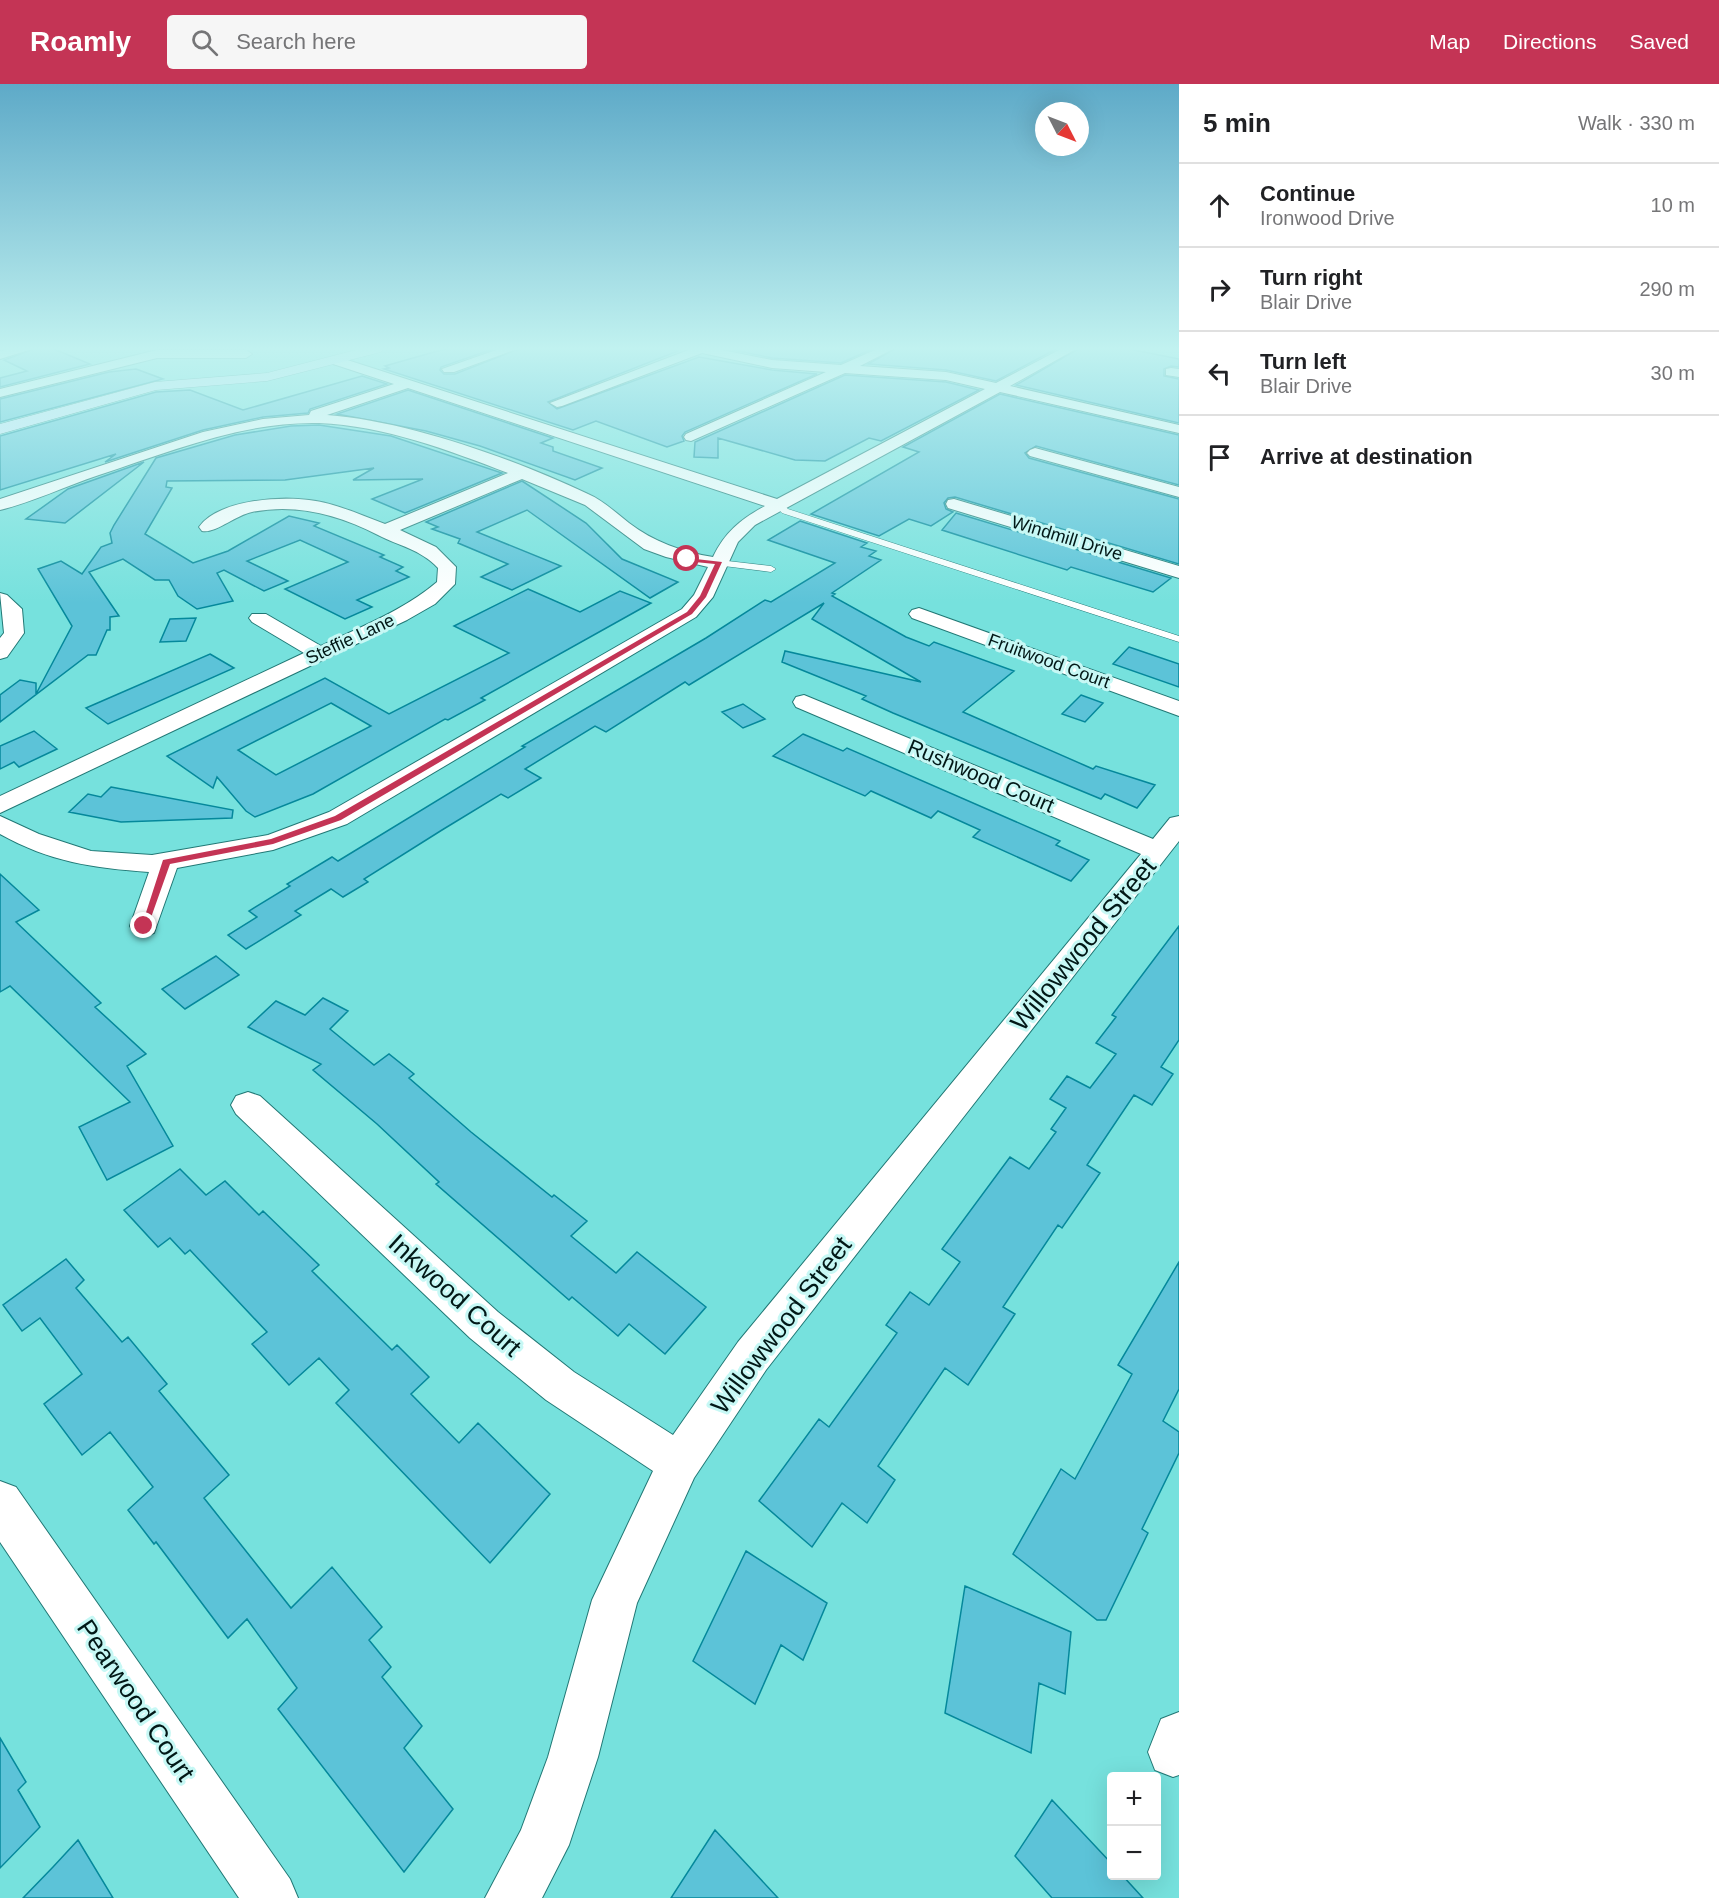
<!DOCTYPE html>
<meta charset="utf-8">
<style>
body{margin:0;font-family:Helvetica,sans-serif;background:#f6f6f6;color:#202124}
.controls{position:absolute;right:18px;bottom:18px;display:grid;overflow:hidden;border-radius:6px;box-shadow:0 6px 24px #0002}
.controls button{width:54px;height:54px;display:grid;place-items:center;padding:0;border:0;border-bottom:2px solid #e0e0e0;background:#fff;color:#202124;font:30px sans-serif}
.compass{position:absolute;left:1035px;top:18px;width:54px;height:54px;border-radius:50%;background:#fff;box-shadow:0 6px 24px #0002;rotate:132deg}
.stop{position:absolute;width:18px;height:18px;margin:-14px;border:4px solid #c43455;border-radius:50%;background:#fff}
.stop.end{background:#c43455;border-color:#fff;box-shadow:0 2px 6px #0008}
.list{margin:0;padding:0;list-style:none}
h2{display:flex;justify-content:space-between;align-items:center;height:78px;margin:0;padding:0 24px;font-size:26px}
h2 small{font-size:20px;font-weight:400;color:#757577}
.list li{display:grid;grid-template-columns:39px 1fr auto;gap:18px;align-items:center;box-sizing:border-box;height:84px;padding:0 24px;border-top:2px solid #e0e0e0}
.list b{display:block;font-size:22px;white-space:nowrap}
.list p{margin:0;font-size:20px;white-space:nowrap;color:#757577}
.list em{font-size:20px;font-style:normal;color:#757577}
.icon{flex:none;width:33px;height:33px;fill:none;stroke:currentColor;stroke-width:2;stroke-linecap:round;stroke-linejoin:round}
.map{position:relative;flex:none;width:1179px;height:1814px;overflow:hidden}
header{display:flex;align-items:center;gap:36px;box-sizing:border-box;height:84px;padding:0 30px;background:#c43455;color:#fff}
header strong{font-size:28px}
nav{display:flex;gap:33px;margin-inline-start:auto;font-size:21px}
.search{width:420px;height:54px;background:#f6f6f6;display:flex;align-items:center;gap:15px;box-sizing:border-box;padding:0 21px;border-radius:6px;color:#757577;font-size:22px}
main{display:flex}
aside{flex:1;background:#fff}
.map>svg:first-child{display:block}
.building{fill:#5cc3d8;stroke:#05889b;stroke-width:1.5;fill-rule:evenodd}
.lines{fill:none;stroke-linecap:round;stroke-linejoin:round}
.lane-casing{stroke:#217875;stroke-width:1}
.street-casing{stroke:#217875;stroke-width:2}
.secondary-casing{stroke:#217875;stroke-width:1}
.lane{fill:#fff;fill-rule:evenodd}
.street{fill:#fff;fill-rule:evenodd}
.secondary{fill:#d9eafe;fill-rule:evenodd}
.route{fill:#c43455}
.labels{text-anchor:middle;stroke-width:6;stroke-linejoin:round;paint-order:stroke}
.far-street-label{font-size:18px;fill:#021817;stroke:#c7f8f5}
.street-label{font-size:21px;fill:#021817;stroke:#c7f8f5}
.near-street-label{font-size:26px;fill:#021817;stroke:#c7f8f5}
</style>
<header>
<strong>Roamly</strong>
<div class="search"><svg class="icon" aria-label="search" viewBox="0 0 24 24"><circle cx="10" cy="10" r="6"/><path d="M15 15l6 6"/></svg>Search here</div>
<nav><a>Map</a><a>Directions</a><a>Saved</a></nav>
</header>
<main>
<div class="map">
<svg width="1179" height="1814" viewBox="0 0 1179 1814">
<rect width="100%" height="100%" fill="#76e1dd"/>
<path class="building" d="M34,265h20l36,15 -90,23v-9l27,-7 -23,-11z
M455,265h38l-52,18 -1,3 4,4h11l64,-25h149l10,2 -130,51 9,7 142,-52 73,13 45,4 -132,58 -3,4 2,5 -17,6 -71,-26 -23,9 -189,-61 5,-1 -4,-2 56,-16z
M737,265h135l-31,14 -69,-5 -39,-8z
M895,265h161l-60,32 -50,-11 -78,-6z
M1078,265h51l50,10v8l-8,-1 -7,3v7l15,3v44l-163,-38z
M136,285l27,10 -163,43v-23l109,-27z
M845,291l101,7 33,8 -98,51 -12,-3 -44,23 -30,-1 -77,-22v20l-24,-1 1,-15z
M362,292l25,8 -77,25 -2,4 -45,4 -60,13 -98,32 11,-8 -116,36v-54l156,-44 34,-2 53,20z
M408,306l145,48 -12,5 12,4v4l49,17 -27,12 -95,-34 -54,-15 -89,-17z
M1000,310l179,41v50l-143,-39 -11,7 4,5 150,41v65l-224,-67 -7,1 -4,5 2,6 7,3 -22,14 -22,-7 -30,17 -68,-22 108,-62 -16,-5z
M319,341l72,11 111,37 -97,40 -33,-14 51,-20 -70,1 21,-12 -89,12 -118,1 -1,6 6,1 -27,46 48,29 35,-12 61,-35 30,7 -5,3 70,29 -4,2 23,10 -7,4 13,6 -52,23 15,7 -27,12 -60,-30 63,-27 -48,-22 -53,21 41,20 -24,10 -40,-21 -7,3 16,28 -36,8 -19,-13 -9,-16h-14l-32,-21 -34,13 30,44 -9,1v13h-3l-11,25h-8l-88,67v-27l20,-15 16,3v11l36,-68 -34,-57 23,-8 21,13 19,-27 11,-4 -2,-10 4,-8 42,-67 79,-23 56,-9z
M144,378l-79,61 -39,-4 42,-30z
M522,397l64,42 36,36 56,23 -28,16 -123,-88 -50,22 84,34 -49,24 -31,-13 27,-13 -50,-21 2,-4 -28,-10 6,-2 -12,-5z
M956,429l215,65 -18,14 -82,-25 -4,3 -125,-40z
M800,437l67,22 -6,4 15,4 -7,5 12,4 -49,33 3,1 -3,2 74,41 23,9 5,-4 80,29 -51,41 130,57 3,-3 59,19 -18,23 -32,-14 -4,5 -208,-86 -31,-14 4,-3 -84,-34 3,-11 136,31 -109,-63 12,-16 -135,82 -4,-3 -79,50 -11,-6 -70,43 16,9 -33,20 -7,-4 -59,36 -78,49 4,3 -25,15 -12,-8 -36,22 6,4 -55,34 -18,-14 29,-18 -8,-6 41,-25 -3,-2 45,-27 6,4 187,-114 -3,-1 184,-108 59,-38 6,2 64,-39 -67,-23z
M528,505l52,23 40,-21 31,12 -170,95 4,2 -37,20 -3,-1 -132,75 -58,23 -9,-6 -29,-34 -4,11 -46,-32 158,-78 64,36 120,-61 -55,-27zM331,619l40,23 -95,49 -38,-25z
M196,534l-10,23 -26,1 10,-23z
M1129,563l50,17v23l-66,-23z
M210,570l24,14 -126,56 -22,-16z
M1081,611l22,8 -18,19 -23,-8z
M743,620l22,15 -22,9 -21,-16z
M34,647l23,18 -38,18 -5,-5 -14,7v-23z
M803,650l40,17 4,-3 213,93 -4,4 33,15 -18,21 -98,-44 7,-7 -42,-19 -7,7 -60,-27 -6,5 -92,-40z
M111,703l122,23 -1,8 -111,4 -52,-10 19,-18 13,3z
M0,790l39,36 -23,12 85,81 -6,4 51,47 -19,12 46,80 -66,34 -28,-53 51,-25 -120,-116 -10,6z
M1179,842v114l-18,27 12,7 -21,31 -18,-10 -47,70 13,8 -38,55 -4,-3 -55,82 12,7 -47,71 -23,-17 -67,98 17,14 -28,43 -25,-20 -30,44 -53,-46 60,-82 10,8 68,-94 -11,-8 24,-33 19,13 31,-43 -18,-13 68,-92 19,12 27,-37 -5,-3 15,-21 -16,-9 17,-23 23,12 26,-34 -20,-11 20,-26 -4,-2z
M216,872l23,19 -54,34 -23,-20z
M323,914l25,13 -18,18 44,36 15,-11 25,20 -5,4 62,54 81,65 2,-2 33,26 -16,15 45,37 21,-21 69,55 -41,47 -36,-30 -11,12 -46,-39 -3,3 -133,-116 3,-2 -62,-58 -64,-54 8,-6 -73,-37 28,-26 29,14z
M180,1085l26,26 19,-14 34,34 4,-4 56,54 -7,6 80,79 5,-5 32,32 -18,17 48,49 19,-20 72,71 -60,69 -154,-160 13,-13 -30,-32 -30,27 -37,-41 15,-12 -77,-82 -5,4 -15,-16 -12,9 -34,-37z
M66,1175l18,21 -8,8 46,54 6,-5 39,47 -8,7 70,84 -25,23 87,110 41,-41 50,60 -13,13 22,27 -9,10 40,49 -18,22 49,61 -49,63 -126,-163 19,-21 -50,-69 -19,19 -72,-96 -2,2 -26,-34 25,-23 -43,-55 -28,23 -38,-51 38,-30 -42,-56 -18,13 -19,-26z
M1179,1178v127l-16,32 16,11v21l-37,76 6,4 -42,87h-9l-84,-66 48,-85 14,10 57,-105 -14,-9z
M746,1467l81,52 -24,57 -22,-15 -26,59 -62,-43z
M965,1502l106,46 -6,62 -26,-11 -8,70 -86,-40z
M0,1654l26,44 -8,8 22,37 -40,41z
M1052,1716l60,64v11h10l21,23h-91l-37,-42z
M715,1746l63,68h-107z
M78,1756l35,58h-90l30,-31z"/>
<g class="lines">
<g class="lane-casing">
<path id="lane" d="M776,419h6l6,6 391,127v6l-397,-129 -7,-8z
M719,476l52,6 5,3 -5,3 -55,-7v-4z"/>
</g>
<g class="street-casing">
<path id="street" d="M10,265h22l-32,10v-8z
M499,265h18l-63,23h-10l-2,-3z
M691,265h26l55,11 69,5 36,-16h16l-33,17 86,6 50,11 65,-34h15l-66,37 169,39v8l-179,-41 -245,133 -17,17 -25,55 -17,20 -349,207 -74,26 -96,18 -23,65 -10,3 -10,-3 -4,-7 19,-54c-56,-4 -99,-10 -149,-38v-18l39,18 52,17 61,4 116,-20 61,-23 353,-203 12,-14 14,-28 -42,-10 -22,-8 -59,-44 -63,-26 -122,51 36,17 20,20 -1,17 -20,20 -28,16 -407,193v-17l304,-143 -52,-31 -3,-4 3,-4h14l55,32c39,-19 82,-35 116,-64l1,-14c-18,-19 -39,-22 -60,-33 -39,-20 -81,-32 -126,-23 -16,3 -37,22 -50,19l-3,-4c19,-27 80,-31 110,-27 26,3 52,15 76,24l123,-51c-60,-23 -123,-47 -189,-50 -75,-2 -150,29 -220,52 -33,11 -66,27 -99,35v-11l203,-67 60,-13 46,-4 2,-4 83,-27 -64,-21 -1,-3 6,-4 442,143 208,-110 -39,-9 -101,-7 -154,68 -5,-1 -2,-3 2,-3 140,-62 -54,-4 -70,-15 -140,53 -5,1 -7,-4zM408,304l357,118c-24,13 -40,26 -52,51 -31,-5 -59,-15 -84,-34 -13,-10 -25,-22 -41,-29 -74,-35 -180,-73 -261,-79z
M157,266h89l6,4 -6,4h-89l-157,39v-8z
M1171,284l8,1v8l-13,-2v-6z
M1035,364l144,39v10l-149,-41 -3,-3 3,-3z
M954,415l225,67v12l-231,-70 -2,-4 2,-4z
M0,509l7,2 15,14 2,24 -17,24 -7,2v-21l4,-5z
M919,524l260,93v15l-267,-98 -3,-4 3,-4z
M804,611l349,144 17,-21 9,-2v25l-413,529 -72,108 -57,125 -39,154 -29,88 -27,53h-57l36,-68 27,-73 44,-157 61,-129 -107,-71 -76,-62 -234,-224 -5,-9 5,-9 12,-4 12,4 238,216 76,60 99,63 65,-93 403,-488 -345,-147 -3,-5 3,-5z
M0,1397l16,6 274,392 8,19h-59l-239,-356z
M1179,1628v63l-6,2 -18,-7 -7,-18 13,-33z"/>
</g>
<g class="secondary-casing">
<path id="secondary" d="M360,265h23l-2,3 -114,29 -111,9 -156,44v-10l155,-42 112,-9z"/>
</g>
<use href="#lane" class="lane"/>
<use href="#street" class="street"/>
<use href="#secondary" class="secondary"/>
</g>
<linearGradient id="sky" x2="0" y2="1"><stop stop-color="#5eaac8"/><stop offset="0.51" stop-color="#c1f2f0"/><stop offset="1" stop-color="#c1f2f0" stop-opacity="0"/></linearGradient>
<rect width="1179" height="519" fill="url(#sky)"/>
<path class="route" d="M687,474l35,4 -16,35 -14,17 -351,206 -68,24 -103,20 -22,62 -7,2 22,-68 108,-21 64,-23 352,-204 13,-16 15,-32 -30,-3z"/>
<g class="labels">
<g class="far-street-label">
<text transform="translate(1067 454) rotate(17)" y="6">Windmill Drive</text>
<text transform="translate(350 555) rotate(-25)" y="6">Steffie Lane</text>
<text transform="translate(1049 577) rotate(20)" y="6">Fruitwood Court</text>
</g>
<g class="street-label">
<text transform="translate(981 692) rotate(23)" y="7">Rushwood Court</text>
</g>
<g class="near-street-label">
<text transform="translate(1083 860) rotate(-51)" y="9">Willowwood Street</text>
<text transform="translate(455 1211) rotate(42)" y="9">Inkwood Court</text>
<text transform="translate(781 1241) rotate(-53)" y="9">Willowwood Street</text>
<text transform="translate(136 1616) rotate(56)" y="9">Pearwood Court</text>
</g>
</g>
</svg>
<div class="controls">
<button>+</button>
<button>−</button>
</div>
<svg class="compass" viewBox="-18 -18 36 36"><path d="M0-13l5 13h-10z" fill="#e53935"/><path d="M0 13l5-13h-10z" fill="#757577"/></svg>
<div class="stop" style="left:687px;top:475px"></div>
<div class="stop end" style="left:144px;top:842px"></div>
</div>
<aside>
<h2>5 min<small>Walk · 330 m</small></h2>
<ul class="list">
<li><svg class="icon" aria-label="ahead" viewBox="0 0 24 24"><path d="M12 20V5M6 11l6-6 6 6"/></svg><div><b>Continue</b><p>Ironwood Drive</p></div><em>10 m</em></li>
<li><svg class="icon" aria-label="right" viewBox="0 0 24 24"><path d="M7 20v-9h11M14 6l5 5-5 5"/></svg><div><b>Turn right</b><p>Blair Drive</p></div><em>290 m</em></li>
<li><svg class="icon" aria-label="left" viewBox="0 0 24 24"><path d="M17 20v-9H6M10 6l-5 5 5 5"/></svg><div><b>Turn left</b><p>Blair Drive</p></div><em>30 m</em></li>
<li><svg class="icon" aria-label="arrive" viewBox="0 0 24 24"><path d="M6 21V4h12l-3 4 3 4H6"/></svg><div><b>Arrive at destination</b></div></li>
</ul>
</aside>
</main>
